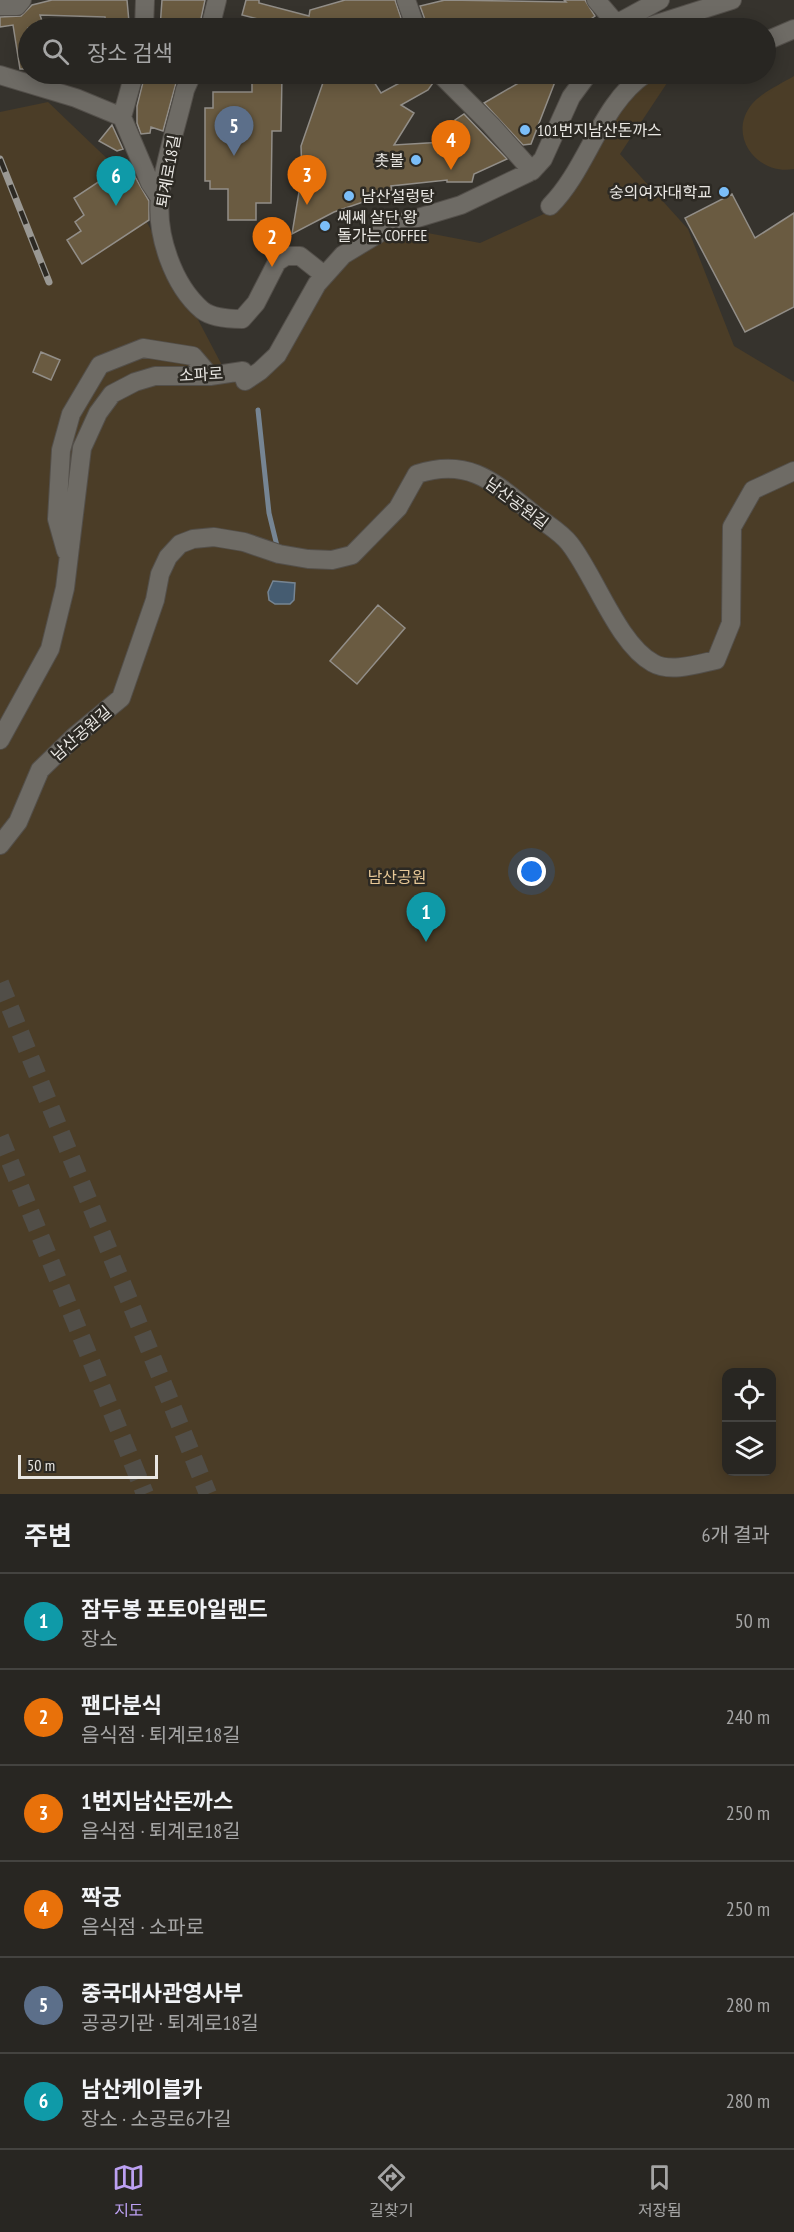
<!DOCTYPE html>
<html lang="ko">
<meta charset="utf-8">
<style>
body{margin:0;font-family:"PT Sans Narrow","Noto Sans KR",sans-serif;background:#302e2a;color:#f1f3f6}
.controls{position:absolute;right:18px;bottom:18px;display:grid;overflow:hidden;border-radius:12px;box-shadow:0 3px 15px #0003}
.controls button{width:54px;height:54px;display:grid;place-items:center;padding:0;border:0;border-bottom:2px solid #444340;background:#282622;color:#f1f3f6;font:30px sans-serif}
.scale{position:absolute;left:18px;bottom:15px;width:140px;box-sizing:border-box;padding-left:6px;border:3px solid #e8e6e2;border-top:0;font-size:16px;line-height:21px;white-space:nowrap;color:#e8e6e2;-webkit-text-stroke:4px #2c2923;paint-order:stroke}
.you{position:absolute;left:532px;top:872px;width:21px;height:21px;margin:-15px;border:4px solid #fff;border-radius:50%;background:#1a73e8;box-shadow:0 0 0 9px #1a73e833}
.badge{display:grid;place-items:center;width:39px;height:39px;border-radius:50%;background:#bca0f2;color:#fff;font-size:20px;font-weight:700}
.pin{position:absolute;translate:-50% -50px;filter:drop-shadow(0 2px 3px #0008)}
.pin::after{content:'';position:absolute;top:32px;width:21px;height:18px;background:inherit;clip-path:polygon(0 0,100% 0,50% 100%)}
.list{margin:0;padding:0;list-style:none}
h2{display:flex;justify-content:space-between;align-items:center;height:78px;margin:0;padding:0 24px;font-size:26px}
h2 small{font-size:20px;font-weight:400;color:#a5a5a5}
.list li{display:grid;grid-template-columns:39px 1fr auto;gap:18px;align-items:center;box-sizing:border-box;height:96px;padding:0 24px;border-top:2px solid #444340}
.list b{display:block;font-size:22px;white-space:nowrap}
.list p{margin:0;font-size:20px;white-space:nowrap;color:#a5a5a5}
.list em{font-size:20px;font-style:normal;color:#a5a5a5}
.icon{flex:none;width:33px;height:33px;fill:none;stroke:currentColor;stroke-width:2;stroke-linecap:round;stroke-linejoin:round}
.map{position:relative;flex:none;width:794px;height:1494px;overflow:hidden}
.search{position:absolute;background:#282622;box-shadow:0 3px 15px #0003;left:18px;right:18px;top:18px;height:66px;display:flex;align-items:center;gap:15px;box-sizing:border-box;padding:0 21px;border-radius:33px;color:#a5a5a5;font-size:22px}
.sheet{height:654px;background:#282622}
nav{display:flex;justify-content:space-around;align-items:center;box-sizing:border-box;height:84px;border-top:2px solid #444340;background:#282622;font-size:16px;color:#a5a5a5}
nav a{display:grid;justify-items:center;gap:3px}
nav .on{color:#bca0f2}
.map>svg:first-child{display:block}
.green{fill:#4b3d27;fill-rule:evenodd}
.water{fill:#455c71;stroke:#768593;stroke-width:1.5}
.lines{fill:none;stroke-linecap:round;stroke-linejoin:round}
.stream{stroke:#768593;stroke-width:5}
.building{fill:#6a5b41;stroke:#928e88;stroke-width:1.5}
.major-tunnel{stroke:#514e48;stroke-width:18;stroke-dasharray:18 9;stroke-linecap:butt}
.minor-casing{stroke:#534f4a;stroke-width:20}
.minor{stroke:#6e6b65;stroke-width:18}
.rail-casing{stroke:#9a9893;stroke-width:7}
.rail{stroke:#2c2923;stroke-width:4.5;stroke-dasharray:14;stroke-linecap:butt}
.poi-dot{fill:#7bbef8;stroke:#2c2923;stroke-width:2}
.labels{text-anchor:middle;stroke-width:5;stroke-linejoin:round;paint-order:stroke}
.poi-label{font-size:16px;fill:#e8e6e2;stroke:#2c2923;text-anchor:start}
.street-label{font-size:16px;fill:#e8e6e2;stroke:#2c2923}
.park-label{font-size:16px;fill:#e6c796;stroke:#2c2923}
</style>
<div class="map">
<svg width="794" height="1494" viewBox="0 0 794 1494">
<rect width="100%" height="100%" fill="#36332d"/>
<path class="green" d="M655,74h18l-53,80 68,75 46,117 60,36v1112h-794v-1382l48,-10 72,69 106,202 34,-2 57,-87 74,-58 89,17 79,-36 68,-109 19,-19zM726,1372h46v100h-46z
M794,76v93c-36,7 -68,-33 -42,-65 10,-12 29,-20 42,-28z"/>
<path class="water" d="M273,581l22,2 -1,17 -4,4h-15l-6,-4 -1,-8z"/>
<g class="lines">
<path class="stream" d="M258,410l11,103 9,37"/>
</g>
<path class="building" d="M52,0h75l2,22 -16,4v-4l-7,1 -1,-6 -65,-2 2,6 -5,1 1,6h-10v41h-8l-7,-44 -13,2v-10l21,-1 11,-11z
M162,0h43l-6,28h-39z
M246,0h13v3l50,13 1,-6 35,-10h50l7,21 -22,7h-87l-51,-13z
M445,0l121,2 -2,-2h21l10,16 -17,12h-85v-8l-46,8h-19l-8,-22z
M145,74h14l-1,3 18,6 -13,48 -12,-4 -1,6 -9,1 -4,-11v-17z
M326,74h43l12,19 35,-19h13l4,9 -5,7 -27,15 13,8 -20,32 50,-3 -1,-8 23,5 -11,-19 9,-6 43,45 -33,15 -2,8h-25v-2l-56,6 1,4 -27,4 1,7 -32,11 -42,22 10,-60 -1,-28z
M534,74h24l-27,70 -8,1 -39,-42z
M252,75h30l-1,56h-9l-1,72h-15v17h-28v-31h-18v-8h-5v-73h8v-16h39z
M112,125l11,24 -6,2 -18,-10z
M127,163l22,38v19l-67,44 -15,-24 14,-9 -6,-9 9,-7 -10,-17z
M732,194l23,44 39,-25v94l-49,25 -60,-114z
M41,352l19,8 -9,20 -18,-8z
M378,605l27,23 -48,56 -27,-23z"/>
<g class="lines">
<path class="major-tunnel" d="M0,983l208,511
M0,1137l145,357"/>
<g class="minor-casing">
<path id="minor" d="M406,0l10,28
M596,0l24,28
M0,6h17l5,-6
M616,24l44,-24
M144,28l1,-28
M210,28l7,-28
M644,28l88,-28
M766,41l28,-12
M134,74l-12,43 28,66 10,15
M192,74l-7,16c-8,35 -21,72 -25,107 -4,38 13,88 42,113 10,8 27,9 40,9l14,-16 21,-41 9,-6h14l24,19
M440,74l51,51 41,46
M0,75l76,23 46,19
M550,206c38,-38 50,-101 95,-132
M66,551l-9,-32 4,-69 10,-36 29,-49 43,-17 50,8 17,20
M0,740l50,-91 15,-61 17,-140 16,-35 14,-19 23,-12 20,-6h55l33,-5 2,10 15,-10 17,-16 40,-71 26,-29 48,-29 70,-21 71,-34 11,-12 28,-62 17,-23
M0,845l18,-23 22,-52 35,-34 46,-38 34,-98 5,-26 8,-17 12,-13 13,-5 21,-2 30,5 35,12 29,5 24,1 20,-5 46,-47 19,-34c53,-17 78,9 118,41 11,9 26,17 35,29 25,32 48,100 83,119 17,10 45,1 63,-3l15,-37 1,-96 21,-37 41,-19"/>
</g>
<use href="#minor" class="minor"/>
<g class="rail-casing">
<path id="rail" d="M0,159l49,123"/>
</g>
<use href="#rail" class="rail"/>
</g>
<g class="poi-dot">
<circle cx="525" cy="130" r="6"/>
<circle cx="416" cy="160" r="6"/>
<circle cx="724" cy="192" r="6"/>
<circle cx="349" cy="196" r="6"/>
<circle cx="325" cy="226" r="6"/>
</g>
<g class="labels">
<g class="poi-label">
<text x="537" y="136">101번지남산돈까스</text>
<text x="404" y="166" text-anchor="end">촛불</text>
<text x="712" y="198" text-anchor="end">숭의여자대학교</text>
<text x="361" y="202">남산설렁탕</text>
<text x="337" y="223">쎄쎄 살단 왕<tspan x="337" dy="18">돌가는 COFFEE</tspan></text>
</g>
<g class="street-label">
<text transform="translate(168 171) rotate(-80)" y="6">퇴계로18길</text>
<text transform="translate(201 374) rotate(-3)" y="6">소파로</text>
<text transform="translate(517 503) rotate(37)" y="6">남산공원길</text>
<text transform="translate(81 733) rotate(-41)" y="6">남산공원길</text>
</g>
<g class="park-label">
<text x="397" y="883">남산공원</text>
</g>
</g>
</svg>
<div class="controls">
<button><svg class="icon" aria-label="locate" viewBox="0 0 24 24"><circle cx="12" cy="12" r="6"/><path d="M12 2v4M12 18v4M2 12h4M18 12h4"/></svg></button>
<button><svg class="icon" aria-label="layers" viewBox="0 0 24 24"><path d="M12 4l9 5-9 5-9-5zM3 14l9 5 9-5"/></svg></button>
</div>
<div class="scale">50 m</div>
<div class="you"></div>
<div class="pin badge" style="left:426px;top:942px;background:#0f9aa8">1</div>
<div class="pin badge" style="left:272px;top:267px;background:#e8710a">2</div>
<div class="pin badge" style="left:307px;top:205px;background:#e8710a">3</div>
<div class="pin badge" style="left:451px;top:170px;background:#e8710a">4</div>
<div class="pin badge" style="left:234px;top:156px;background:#5c6f8a">5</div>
<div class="pin badge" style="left:116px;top:206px;background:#0f9aa8">6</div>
<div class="search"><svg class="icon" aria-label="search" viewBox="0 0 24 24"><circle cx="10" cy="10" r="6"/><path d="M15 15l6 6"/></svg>장소 검색</div>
</div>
<section class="sheet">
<h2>주변<small>6개 결과</small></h2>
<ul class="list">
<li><span class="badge" style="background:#0f9aa8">1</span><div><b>잠두봉 포토아일랜드</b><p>장소</p></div><em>50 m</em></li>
<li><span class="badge" style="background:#e8710a">2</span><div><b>팬다분식</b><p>음식점 · 퇴계로18길</p></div><em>240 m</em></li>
<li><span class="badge" style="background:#e8710a">3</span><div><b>1번지남산돈까스</b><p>음식점 · 퇴계로18길</p></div><em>250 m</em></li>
<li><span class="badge" style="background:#e8710a">4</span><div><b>짝궁</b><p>음식점 · 소파로</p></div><em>250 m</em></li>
<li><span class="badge" style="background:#5c6f8a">5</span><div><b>중국대사관영사부</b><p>공공기관 · 퇴계로18길</p></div><em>280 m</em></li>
<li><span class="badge" style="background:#0f9aa8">6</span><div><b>남산케이블카</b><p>장소 · 소공로6가길</p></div><em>280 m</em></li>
</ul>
</section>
<nav>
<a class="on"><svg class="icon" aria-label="map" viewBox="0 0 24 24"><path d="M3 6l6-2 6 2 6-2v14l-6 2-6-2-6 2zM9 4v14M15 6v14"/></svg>지도</a>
<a><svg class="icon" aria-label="directions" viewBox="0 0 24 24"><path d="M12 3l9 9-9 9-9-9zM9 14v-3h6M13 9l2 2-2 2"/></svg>길찾기</a>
<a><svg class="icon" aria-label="saved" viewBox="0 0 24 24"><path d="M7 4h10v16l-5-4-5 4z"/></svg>저장됨</a>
</nav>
